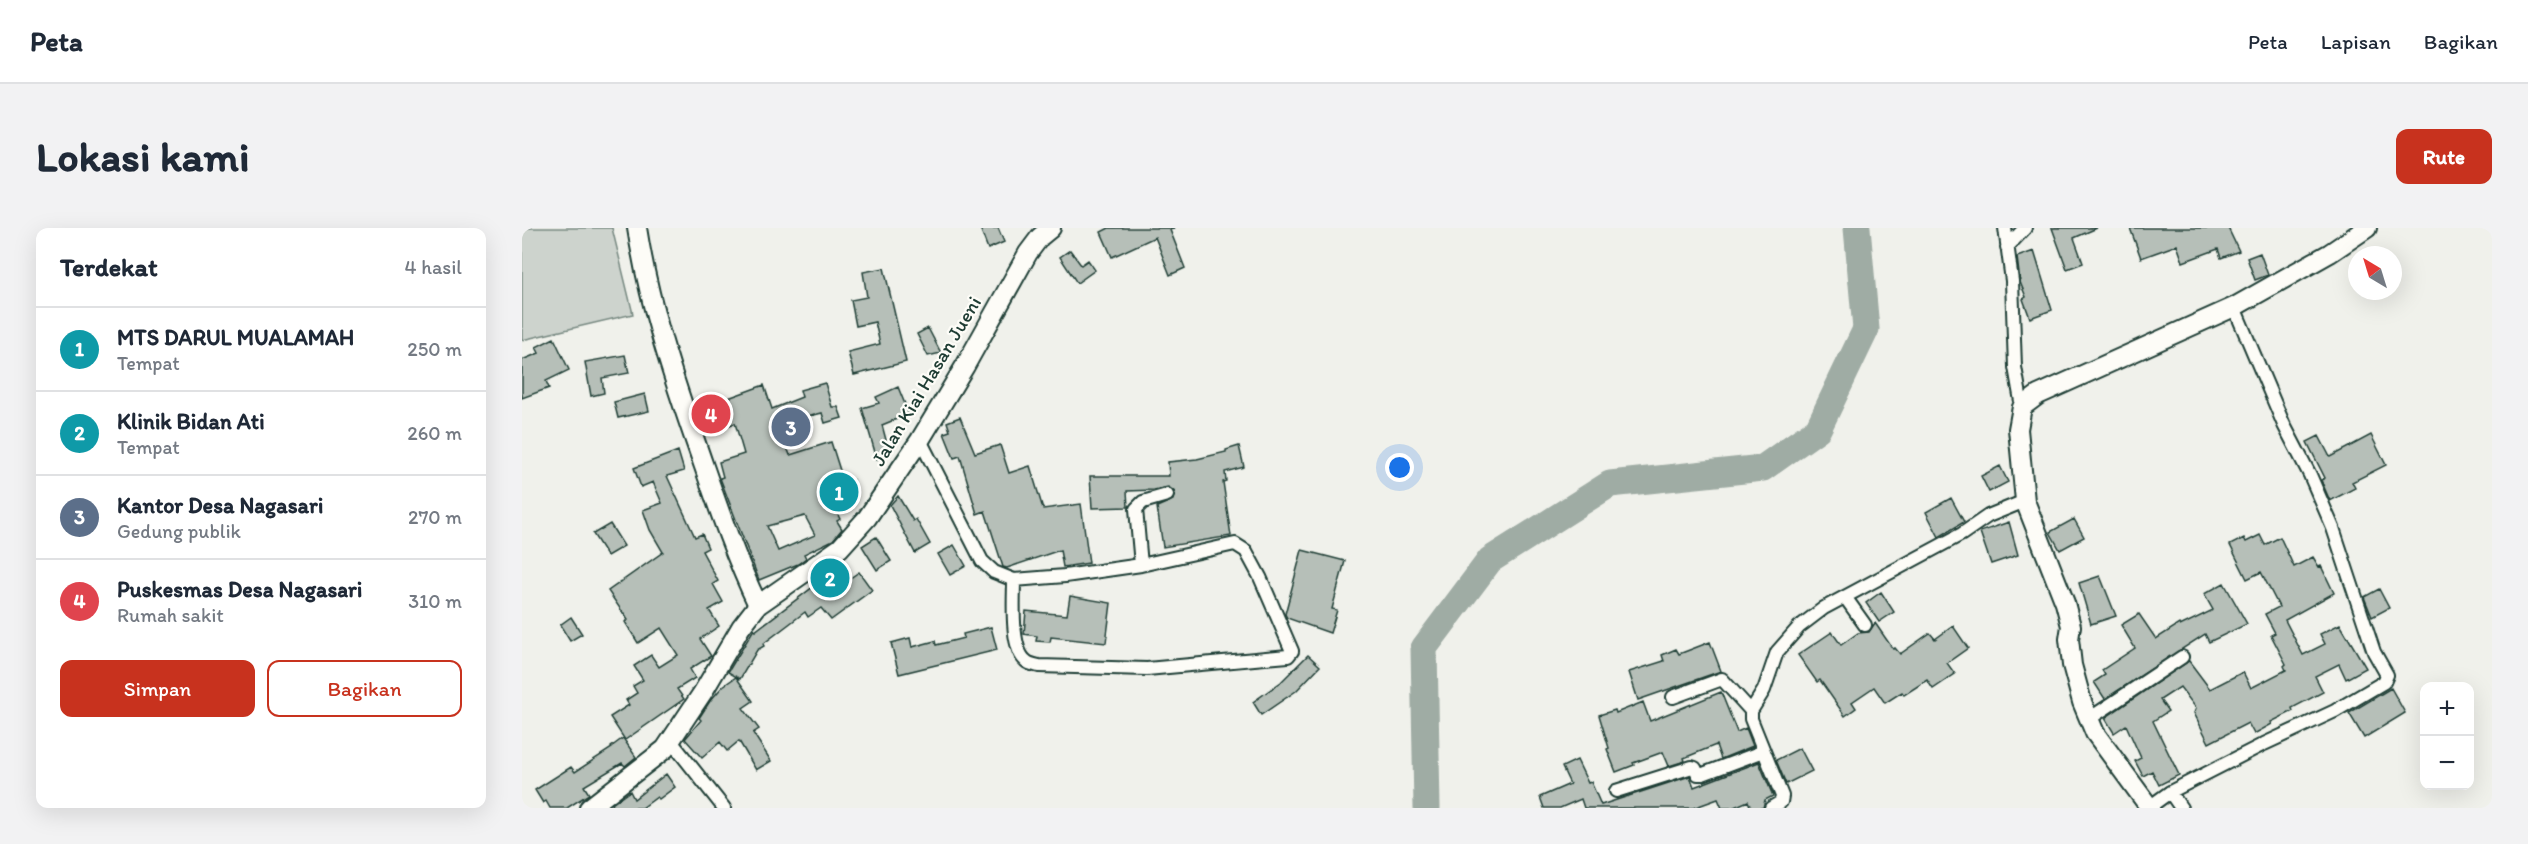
<!DOCTYPE html>
<html lang="id">
<meta charset="utf-8">
<style>
body{margin:0;font-family:Itim,sans-serif;background:#f2f2f3;color:#1f2937}
.controls{position:absolute;right:18px;bottom:18px;display:grid;overflow:hidden;border-radius:12px;box-shadow:0 6px 24px #0002}
.controls button{width:54px;height:54px;display:grid;place-items:center;padding:0;border:0;border-bottom:2px solid #e0e1e3;background:#fff;color:#1f2937;font:30px sans-serif}
.compass{position:absolute;left:1826px;top:18px;width:54px;height:54px;border-radius:50%;background:#fff;box-shadow:0 6px 24px #0002;rotate:322deg}
.you{position:absolute;left:878px;top:240px;width:21px;height:21px;margin:-15px;border:4px solid #fff;border-radius:50%;background:#1a73e8;box-shadow:0 0 0 9px #1a73e833}
.badge{display:grid;place-items:center;width:39px;height:39px;border-radius:50%;background:#c8321e;color:#fff;font-size:20px;font-weight:700}
.pin{position:absolute;translate:-50% -50%;border:3px solid #fff;box-shadow:0 2px 6px #0006}
.list{margin:0;padding:0;list-style:none}
h2{display:flex;justify-content:space-between;align-items:center;height:78px;margin:0;padding:0 24px;font-size:26px}
h2 small{font-size:20px;font-weight:400;color:#747a83}
.list li{display:grid;grid-template-columns:39px 1fr auto;gap:18px;align-items:center;box-sizing:border-box;height:84px;padding:0 24px;border-top:2px solid #e0e1e3}
.list b{display:block;font-size:22px;white-space:nowrap}
.list p{margin:0;font-size:20px;white-space:nowrap;color:#747a83}
.list em{font-size:20px;font-style:normal;color:#747a83}
.actions{display:flex;gap:12px;padding:18px 24px}
.actions a{flex:1;padding:14px 0;border:2px solid #c8321e;border-radius:12px;text-align:center;font-size:21px;color:#c8321e}
.actions .main{background:#c8321e;color:#fff}
.map{position:relative;flex:none;width:1970px;height:580px;overflow:hidden;border-radius:12px}
header{display:flex;align-items:center;gap:36px;box-sizing:border-box;height:84px;padding:0 30px;background:#fff;border-bottom:2px solid #e0e1e3}
header strong{font-size:28px}
nav{display:flex;gap:33px;margin-inline-start:auto;font-size:21px}
.intro{display:flex;align-items:center;justify-content:space-between;box-sizing:border-box;height:144px;padding:0 36px}
h1{margin:0;font-size:42px}
.button{padding:15px 27px;border-radius:12px;background:#c8321e;color:#fff;font-size:21px;font-weight:700}
main{display:flex;gap:36px;padding:0 36px}
aside{flex:1;background:#fff;border-radius:12px;box-shadow:0 6px 24px #0002}
.map>svg:first-child{display:block}
.pitch{fill:#cdd3cd;stroke:#768880;stroke-width:1.5}
.lines{fill:none;stroke-linecap:round;stroke-linejoin:round}
.river{stroke:#9faca4;stroke-width:27}
.building{fill:#b6bfb8;stroke:#1f3d34;stroke-width:1.5;fill-rule:evenodd}
.street-casing{stroke:#1f3d34;stroke-width:16}
.secondary-casing{stroke:#1f3d34;stroke-width:22}
.street{stroke:#fdfcf7;stroke-width:12}
.secondary{stroke:#fdfcf7;stroke-width:18}
.labels{text-anchor:middle;stroke-width:4.5;stroke-linejoin:round;paint-order:stroke}
.street-label{font-size:20px;fill:#1f3d34;stroke:#fdfcf7}
</style>
<header>
<strong>Peta</strong>
<nav><a>Peta</a><a>Lapisan</a><a>Bagikan</a></nav>
</header>
<div class="intro"><h1>Lokasi kami</h1><a class="button">Rute</a></div>
<main>
<aside>
<h2>Terdekat<small>4 hasil</small></h2>
<ul class="list">
<li><span class="badge" style="background:#0f9aa8">1</span><div><b>MTS DARUL MUALAMAH</b><p>Tempat</p></div><em>250 m</em></li>
<li><span class="badge" style="background:#0f9aa8">2</span><div><b>Klinik Bidan Ati</b><p>Tempat</p></div><em>260 m</em></li>
<li><span class="badge" style="background:#5c6f8a">3</span><div><b>Kantor Desa Nagasari</b><p>Gedung publik</p></div><em>270 m</em></li>
<li><span class="badge" style="background:#e0444e">4</span><div><b>Puskesmas Desa Nagasari</b><p>Rumah sakit</p></div><em>310 m</em></li>
</ul>
<div class="actions"><a class="main">Simpan</a><a>Bagikan</a></div>
</aside>
<div class="map">
<svg width="1970" height="580" viewBox="0 0 1970 580">
<rect width="100%" height="100%" fill="#f0f1eb"/>
<filter id="ink" filterUnits="userSpaceOnUse"><feTurbulence type="fractalNoise" baseFrequency=".0167" numOctaves="2"/><feDisplacementMap in="SourceGraphic" scale="12" xChannelSelector="R" yChannelSelector="G"/><feConvolveMatrix kernelMatrix="1 2 1 2 8 2 1 2 1" color-interpolation-filters="sRGB"/></filter>
<g filter="url(#ink)">
<path class="pitch" d="M0,0h90l21,86 -111,26z"/>
<g class="lines">
<path class="river" d="M905,580l-3,-160 66,-88 120,-76 153,-16 55,-39 48,-100 -9,-101"/>
</g>
<path class="building" d="M458,0h18l6,14 -16,7z
M587,0h65l-4,2 15,38 -15,7 -15,-38 -43,20 -11,-25z
M1530,0h45l-23,10 9,25 -16,6z
M1608,0h98l11,23 -18,7 -3,-9 -35,13 -6,-17 -36,13z
M548,22l11,15 7,-5 7,10 -18,13 -17,-26z
M1512,23l18,59 -22,8 -7,-19 3,-2 -6,-15 -3,-25z
M1738,25l8,22 -13,5 -8,-22z
M362,40l22,94 -52,13 -6,-23 32,-8 -5,-22 -19,4 -5,-26 16,-3 -4,-25z
M406,100l13,25 -13,3 -11,-22z
M32,110l15,32 -23,11 3,7 -27,10v-38l17,-7 -3,-6z
M103,127l4,18 -27,5 2,15 -13,3 -6,-34z
M303,155l7,24h6l4,11 -17,5 -3,-10 -8,2v-1l-35,12 11,29 41,-13 13,41 9,-3 4,13 -26,9 9,17 -3,2 5,8 -9,11 -29,14 2,4 -8,6 -39,16 -39,-102 3,-1 -4,-15 25,-8 -9,-31 -5,2 -2,-6 -24,8 -6,-18 66,-24 8,24 30,-12 -2,-7zM283,288l10,19 -37,16 -11,-25z
M376,159l11,27 -27,11 8,30 -13,4 -15,-51 17,-5 -3,-6z
M123,166l4,17 -31,7 -4,-16z
M438,189l15,36 25,-8 9,28 21,-7 13,43 38,-5 8,59 -26,4 -3,-17 -53,18 -4,-1 -18,-56 -8,3 -17,-58 -6,2 -10,-25 6,-2 -3,-9z
M1849,207l15,30 -34,17 3,6 -25,13 -9,-21 4,-2 -18,-36 12,-6 11,21z
M717,218l5,21 -19,5 1,9 -3,1 8,54 -68,11 -6,-40 16,-7 2,-8 -7,-5 -14,3 -27,1 1,16 -36,1 -2,-32h79l-1,-14 29,-3 29,-7v-2z
M156,223l6,20 -17,5 28,61 7,-3 6,14 -6,3 16,30 -5,3 10,18 -14,8 10,16 -19,13 11,17 -21,13 5,9 -18,11 7,10 -59,41 -15,-23 19,-12 -3,-5 11,-7 -4,-7 10,-6 -9,-14 17,-11 8,12 19,-12 -17,-27 -23,15 -13,-21 3,-2 -20,-29 55,-39 -13,-22 -7,-20 19,-7 -9,-21 -12,5 -7,-19z
M1478,238l8,16 -19,10 -8,-16z
M376,268l15,25 3,-2 14,25 -15,9 -25,-48z
M1429,270l13,24 -25,15 -13,-25z
M1552,291l10,18 -24,13 -10,-18z
M1487,294l9,33 -27,9 -11,-32z
M88,296l14,22 -17,10 -14,-22z
M1738,307l5,10 15,-8 14,30 19,-10 6,10 2,-1 13,27 -49,27 18,35 22,-11 -5,-10 20,-10 26,44 -20,11 -7,-15 -24,12 8,16 -31,16 1,3 -22,11 1,2 -18,10 -6,-11 -39,20 -15,-30 2,-5 -16,-21 -20,13 8,11 -15,10 26,54 -20,10 -7,-14 -9,5 -8,-15 6,-3 -15,-33 -12,8 -9,-15 84,-57 21,28 33,-17 8,16 35,-18 -2,-4 2,-2 -15,-29 4,-2 -10,-19 14,-7 -18,-35 -14,7 -17,-34 14,-7 2,4z
M354,309l15,24 -14,9 -15,-24z
M432,317l12,21 -16,9 -12,-21z
M780,322l43,11 -13,48 5,1 -7,23 -43,-15 -2,-4z
M310,339l11,16 16,-11 13,18 -41,30 -10,-12 -13,9 -3,-5 -42,32 1,2 -7,4 -17,29 -12,-7 26,-43 1,2 67,-51 -3,-4z
M1578,348l16,40 -25,8 -12,-41z
M1702,355l23,41 -38,18 -4,-8 -100,65 -11,-17 11,-7 -3,-5 33,-22 -14,-23 18,-11 17,25 23,-15 1,2 33,-16 -9,-16z
M1857,361l10,19 -17,9 -8,-20z
M1359,364l13,20 -15,10 -13,-19z
M548,368l41,7 -5,40 -55,-6 -1,5 -14,-1 1,-5 -13,-2 2,-23 41,4z
M49,389l11,17 -12,7 -10,-16z
M1353,395l18,26 2,-1 5,6 30,-21 5,6 18,-13 15,22 -21,15 8,11 -22,15 -6,-9 -23,15 -2,-3 -17,11 -11,-16 -22,15 4,6 -11,8 -25,-36 -3,2 -19,-27 34,-23 9,13 17,-12 11,-1z
M469,399l6,23 -98,24 -8,-31 19,-5 2,9 23,-6 1,4 28,-7 -1,-4z
M1188,414l11,29 -83,29 -9,-28 35,-11 -2,-6 14,-6 3,5z
M786,427l12,11 -24,25 -35,24 -8,-13 28,-20z
M214,449l17,24 -10,7 16,21 -6,4 18,28 -15,9 -17,-29 -12,10 -7,-9 -18,16 -17,-19 16,-19 -2,-2 11,-17 13,-15z
M1869,460l14,25 -41,25 -15,-25z
M1199,464l16,40 9,-4 7,18 -32,13 -5,-14 -32,13 1,3 -16,5 -6,-14 -30,11 1,2 -18,7 -9,-23 2,-1 -10,-33 16,-5 1,3 27,-11 7,19z
M101,510l13,19 -11,9 -3,-3 -38,23 5,8 -22,14h-17l-4,-7 -3,2 -8,-13 36,-23 4,5 37,-24 -1,-1z
M1278,520l12,23 -26,13 -10,-24z
M1055,532l11,23 3,-1 10,23 89,-29 4,11 65,-25 14,34 -8,4 -2,8h-12l-3,-7 -16,7h-10l-4,-9 -25,9h-109l-3,-9 -21,9h-16l-4,-11 30,-13 -8,-17z
M144,546l9,13 -16,12 -2,-2 -15,11h-28l-2,-4 18,-13 4,8z"/>
<g class="lines">
<g class="street-casing">
<path id="street" d="M1483,0l7,53 3,86 7,40
M1485,19l18,-19
M398,212l62,121 12,11 20,8 51,-4 76,-11 94,-21 11,7 14,26 32,74 -4,5 -141,13 -108,-3c-4,-1 -10,-2 -13,-5 -16,-13 -12,-62 -12,-81
M619,337l-5,-56 7,-7 24,-7
M1323,369l20,28
M1151,469l49,-18 29,32
M1567,491l93,-62
M149,513l53,67
M1094,563l76,-24 3,1 3,6h5l61,-23
M1648,564l11,16
M1249,580l10,-6 1,-6 -31,-77v-8l13,-21 13,-38 22,-25 25,-19 138,-74 26,-18 37,-15
M1626,580l22,-16 94,-48 71,-33 49,-29 3,-7 -13,-23 -41,-124 -23,-53 -26,-50 -50,-118"/>
</g>
<g class="secondary-casing">
<path id="secondary" d="M115,0c12,77 36,150 62,224 18,52 35,103 59,153
M67,580l76,-59 38,-57 38,-65 17,-22 82,-57 27,-30 53,-78 45,-74 63,-113 12,-16 11,-9
M1628,580l-55,-75 -13,-31 -10,-37 -3,-26 2,-13 -6,-23 -40,-102 -7,-72 4,-22 16,-12 196,-88 96,-54 37,-25"/>
</g>
<use href="#street" class="street"/>
<use href="#secondary" class="secondary"/>
</g>
</g>
<g class="labels">
<g class="street-label">
<text transform="translate(404 153) rotate(-59)" y="7">Jalan Kiai Hasan Jueni</text>
</g>
</g>
</svg>
<div class="controls">
<button>+</button>
<button>−</button>
</div>
<svg class="compass" viewBox="-18 -18 36 36"><path d="M0-13l5 13h-10z" fill="#e53935"/><path d="M0 13l5-13h-10z" fill="#747a83"/></svg>
<div class="you"></div>
<div class="pin badge" style="left:317px;top:264px;background:#0f9aa8">1</div>
<div class="pin badge" style="left:308px;top:350px;background:#0f9aa8">2</div>
<div class="pin badge" style="left:269px;top:199px;background:#5c6f8a">3</div>
<div class="pin badge" style="left:189px;top:186px;background:#e0444e">4</div>
</div>
</main>
